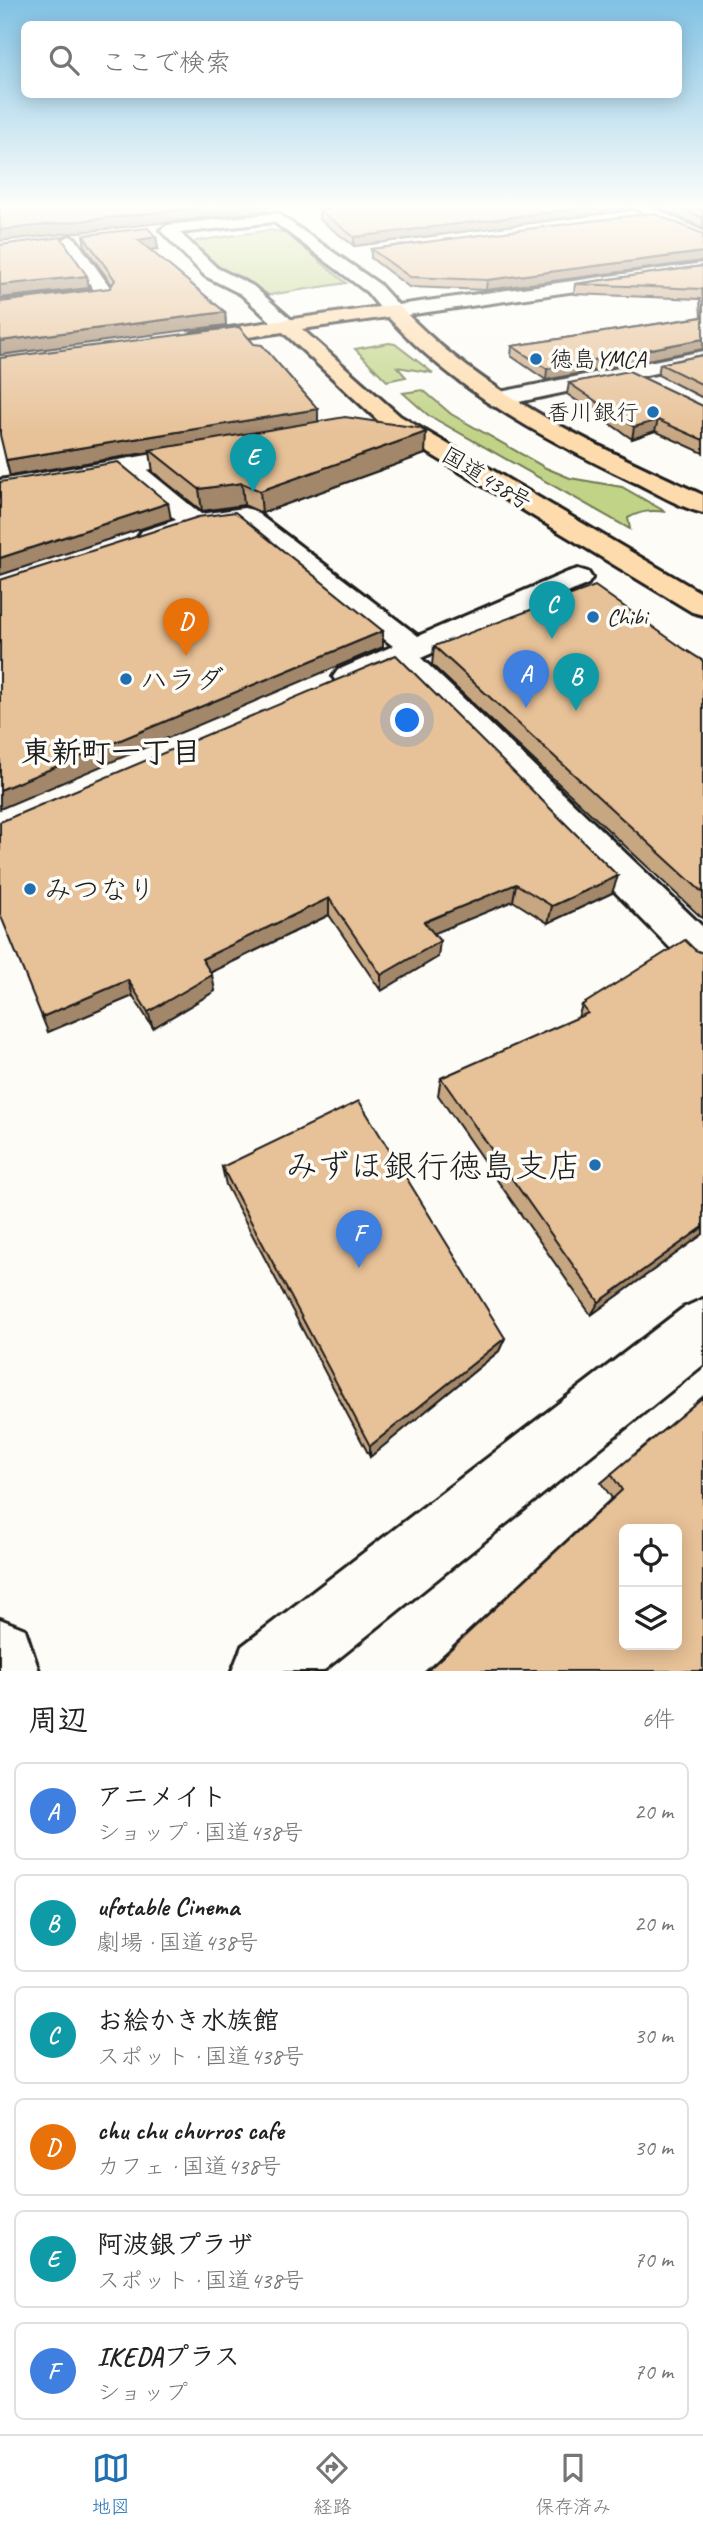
<!DOCTYPE html>
<html lang="ja">
<meta charset="utf-8">
<style>
body{margin:0;font-family:Caveat,"Klee One",sans-serif;background:#f6f6f6;color:#222}
.controls{position:absolute;right:21px;bottom:21px;display:grid;overflow:hidden;border-radius:10px;box-shadow:0 4px 18px #0003}
.controls button{width:63px;height:63px;display:grid;place-items:center;padding:0;border:0;border-bottom:2px solid #e0e0e0;background:#fff;color:#222;font:35px sans-serif}
.you{position:absolute;left:408px;top:721px;width:24px;height:24px;margin:-18px;border:5px solid #fff;border-radius:50%;background:#1a73e8;box-shadow:0 0 0 10px #1a73e833}
.badge{display:grid;place-items:center;width:46px;height:46px;border-radius:50%;background:#1f6fb2;color:#fff;font-size:23px;font-weight:700}
.pin{position:absolute;translate:-50% -58px;filter:drop-shadow(0 2px 4px #0008)}
.pin::after{content:'';position:absolute;top:37px;width:24px;height:21px;background:inherit;clip-path:polygon(0 0,100% 0,50% 100%)}
.list{margin:0;padding:0;list-style:none}
h2{display:flex;justify-content:space-between;align-items:center;height:91px;margin:0;padding:0 28px;font-size:30px}
h2 small{font-size:23px;font-weight:400;color:#767676}
.list li{display:grid;grid-template-columns:46px 1fr auto;gap:21px;align-items:center;box-sizing:border-box;height:98px;margin:0 14px 14px;padding:0 14px;border:2px solid #e0e0e0;border-radius:10px}
.list b{display:block;font-size:26px;white-space:nowrap}
.list p{margin:0;font-size:23px;white-space:nowrap;color:#767676}
.list em{font-size:23px;font-style:normal;color:#767676}
.icon{flex:none;width:38px;height:38px;fill:none;stroke:currentColor;stroke-width:2;stroke-linecap:round;stroke-linejoin:round}
.map{position:relative;flex:none;width:703px;height:1671px;overflow:hidden}
.search{position:absolute;background:#fff;box-shadow:0 4px 18px #0003;left:21px;right:21px;top:21px;height:77px;display:flex;align-items:center;gap:18px;box-sizing:border-box;padding:0 24px;border-radius:10px;color:#767676;font-size:26px}
.sheet{height:763px;background:#fff}
nav{display:flex;justify-content:space-around;align-items:center;box-sizing:border-box;height:98px;border-top:2px solid #e0e0e0;background:#fff;font-size:19px;color:#767676}
nav a{display:grid;justify-items:center;gap:4px}
nav .on{color:#1f6fb2}
.map>svg:first-child{display:block}
.green{fill:#c1d387;stroke:#6e7852;stroke-width:2}
.lines{fill:none;stroke-linecap:round;stroke-linejoin:round}
.minor-casing{stroke:#1c1c1c;stroke-width:6}
.highway-casing{stroke:#1c1c1c;stroke-width:6}
.minor{fill:#fdfcf7;fill-rule:evenodd}
.highway{fill:#fedbac;fill-rule:evenodd}
.wall{fill:#c7a682;stroke:#1c1c1c;stroke-width:2}
.shaded-wall{fill:#a2876a;stroke:#1c1c1c;stroke-width:2}
.building{fill:#e7c197;stroke:#1c1c1c;stroke-width:2;fill-rule:evenodd}
.poi-dot{fill:#1f6fb2;stroke:#fdfcf7;stroke-width:2.5}
.labels{text-anchor:middle;stroke-width:7;stroke-linejoin:round;paint-order:stroke}
.far-poi-label{font-size:23px;fill:#1c1c1c;stroke:#fdfcf7;text-anchor:start}
.far-street-label{font-size:23px;fill:#1c1c1c;stroke:#fdfcf7}
.poi-label{font-size:28px;fill:#1c1c1c;stroke:#fdfcf7;text-anchor:start}
.neighbourhood-label{font-size:30px;font-weight:bold;fill:#1c1c1c;stroke:#fdfcf7}
.near-poi-label{font-size:33px;fill:#1c1c1c;stroke:#fdfcf7;text-anchor:end}
</style>
<div class="map">
<svg width="703" height="1671" viewBox="0 0 703 1671">
<rect width="100%" height="100%" fill="#fdfcf7"/>
<filter id="ink" filterUnits="userSpaceOnUse"><feTurbulence type="fractalNoise" baseFrequency=".0143" numOctaves="2"/><feDisplacementMap in="SourceGraphic" scale="14" xChannelSelector="R" yChannelSelector="G"/><feConvolveMatrix kernelMatrix="1 2 1 2 8 2 1 2 1" color-interpolation-filters="sRGB"/></filter>
<g filter="url(#ink)">
<path class="green" d="M270,230l16,3 60,50 -77,12 -25,-17 -23,-8 -28,-25 3,-4z
M389,343l6,1 38,29 -36,-6 9,10 -19,4 -32,-32z
M423,390l28,24 95,54 24,10 52,9 44,25c-15,-2 -25,-1 -38,6l2,11 -202,-114 -25,-22z"/>
<g class="lines">
<g class="minor-casing">
<path id="minor" d="M626,204h18l59,27v11z
M277,213l102,71 19,21 305,-42v10l-310,44 -7,-2 -19,-23 -93,-70 -94,11 37,35 36,18 41,36 3,4 -10,6 -7,-2 -39,-36 -36,-18 -45,-46 8,-5z
M69,236l6,2 37,52 3,4 -3,4 -112,15v-12l94,-11 -33,-49z
M703,351v12l-208,44 -11,-7 11,-7z
M201,446l8,2 4,5 -4,5 -62,12 54,44 43,-6 9,2 165,126 150,-64 10,-3 10,3 4,6 -4,6 -167,74 282,269v45l-15,-6 -292,-297c-19,8 -38,20 -58,15l-5,-7 5,-7 55,-24 -154,-121 -40,5 -47,15 -10,-2 -4,-6 4,-6 34,-11 -54,-46 -122,22v-16z
M703,1299v66l-380,306h-91l10,-25 441,-338z
M0,1619l25,10 14,42h-39z"/>
</g>
<g class="highway-casing">
<path id="highway" d="M393,305l7,2c84,89 193,137 303,188v18c-25,-6 -49,-22 -73,-33 -89,-43 -174,-89 -242,-163l-86,12 98,87 303,178v21l-11,-3 -308,-186 -101,-94 -90,13 -10,-6 10,-6z"/>
</g>
<use href="#minor" class="minor"/>
<use href="#highway" class="highway"/>
</g>
<path class="wall" d="M650,204h53v24z
M319,210h311l-276,36 -35,-27z
M703,234l-217,56 -77,-3 -38,-29v-9z
M83,235l73,2 2,12 -8,1 75,62 1,13 -116,-37 2,-3 -27,-38z
M703,266v83l-157,31 -35,-24 1,-10 189,-29 -1,-18 -126,-5 1,-10z
M703,355v43l-45,-23 2,-11z
M569,383l134,23v47l-48,-22 -23,8 -65,-45z
M318,409v13l107,32 -163,59 -18,-8 -42,6 -49,-39 -3,-20 -140,24 -4,-16z
M434,646l250,3 19,12v258l-271,-254z
M0,822l612,71 -64,30 -35,-22 -79,32 4,24 -57,34 -52,-76 -119,58 5,18 -62,37 -20,-32 -85,36z
M695,950l8,284 -112,81 -153,-220 3,-17 137,-60 4,-13z
M222,1167l283,171 -6,13 -129,106 -144,-272z
M703,1397v274h-277l186,-173 -11,-15z"/>
<path class="shaded-wall" d="M231,204h37v7l-268,30v-11z
M306,204h22l-22,2z
M614,204h17l-1,6 -276,36v-9z
M156,237l2,12 -18,2 -2,-11z
M703,252v9l-217,29 1,-10z
M87,276l2,12 -89,10v-13z
M225,312l1,13 -226,30v-14z
M703,339v10l-157,31 1,-11z
M318,409v15l-168,26v2l-140,24 -4,-16z
M658,420l-3,11 -23,8 2,-12z
M426,432l-1,22 -163,59 -2,-22z
M242,483l2,22 -42,6 -3,-22z
M168,503l3,16 -171,56v-17z
M383,631v16l-383,162v-19z
M618,876l-6,17 -64,30 4,-17z
M516,884l-3,17 -90,37 1,-16z
M329,898v17l-124,60 -3,-16z
M440,941l-2,16 -57,34v-16z
M212,975l3,16 -62,37 -5,-16z
M128,980l5,16 -85,36 -6,-15z
M703,1227v7l-112,81 8,-13z
M505,1338l-6,13 -129,106v-11z"/>
<path class="building" d="M0,204h231l-231,26z
M371,204h243l-260,33 -35,-27z
M671,204h32v14z
M653,213l50,21v18l-216,28 -77,-3 -39,-28z
M148,228l8,9 -18,3 87,72 -225,29v-39l110,-14 5,-8 -32,-45z
M61,237l26,39 -87,9v-40z
M703,266v37l-1,-14 -127,-5z
M703,317v22l-156,30 -35,-23z
M239,327l15,17 8,1 56,64 -312,51 -6,-25v-77z
M703,355v30l-43,-21z
M629,371l74,35v34l-45,-20 -24,7 -65,-44z
M345,417l74,11 7,4 -166,59 -18,-8 -43,6 -49,-39z
M118,462l50,41 -168,55v-76z
M235,512l148,119 -383,159v-210l198,-63z
M595,586l89,63 19,12v232l-269,-247z
M396,655l222,221 -66,30 -36,-22 -92,38 16,19 -59,34 -52,-77 -127,61 10,16 -64,37 -20,-32 -86,37 -42,-103v-92z
M685,940l10,10 8,3v274l-104,75 -158,-224 147,-65 -6,-8z
M359,1101l146,237 -135,108 -148,-279z
M703,1397v274h-276l195,-181 -11,-16zM624,1529h53v116h-53z"/>
</g>
<linearGradient id="sky" x2="0" y2="1"><stop stop-color="#81c2e4"/><stop offset="0.47" stop-color="#fefefb"/><stop offset="1" stop-color="#fefefb" stop-opacity="0"/></linearGradient>
<rect width="703" height="438" fill="url(#sky)"/>
<g class="poi-dot">
<circle cx="536" cy="359" r="7"/>
<circle cx="653" cy="412" r="7"/>
<circle cx="593" cy="617" r="7"/>
<circle cx="126" cy="679" r="7"/>
<circle cx="30" cy="889" r="7"/>
<circle cx="595" cy="1165" r="7"/>
</g>
<g class="labels">
<g class="far-poi-label">
<text x="550" y="367">徳島YMCA</text>
<text x="639" y="420" text-anchor="end">香川銀行</text>
<text x="607" y="625">Chibi</text>
</g>
<g class="far-street-label">
<text transform="translate(487 478) rotate(31)" y="8">国道438号</text>
</g>
<g class="poi-label">
<text x="140" y="689">ハラダ</text>
<text x="44" y="899">みつなり</text>
</g>
<g class="neighbourhood-label">
<text x="111" y="762">東新町一丁目</text>
</g>
<g class="near-poi-label">
<text x="581" y="1177">みずほ銀行徳島支店</text>
</g>
</g>
</svg>
<div class="controls">
<button><svg class="icon" aria-label="locate" viewBox="0 0 24 24"><circle cx="12" cy="12" r="6"/><path d="M12 2v4M12 18v4M2 12h4M18 12h4"/></svg></button>
<button><svg class="icon" aria-label="layers" viewBox="0 0 24 24"><path d="M12 4l9 5-9 5-9-5zM3 14l9 5 9-5"/></svg></button>
</div>
<div class="you"></div>
<div class="pin badge" style="left:526px;top:708px;background:#3f7fe0">A</div>
<div class="pin badge" style="left:576px;top:711px;background:#0f9aa8">B</div>
<div class="pin badge" style="left:552px;top:639px;background:#0f9aa8">C</div>
<div class="pin badge" style="left:186px;top:656px;background:#e8710a">D</div>
<div class="pin badge" style="left:253px;top:492px;background:#0f9aa8">E</div>
<div class="pin badge" style="left:359px;top:1268px;background:#3f7fe0">F</div>
<div class="search"><svg class="icon" aria-label="search" viewBox="0 0 24 24"><circle cx="10" cy="10" r="6"/><path d="M15 15l6 6"/></svg>ここで検索</div>
</div>
<section class="sheet">
<h2>周辺<small>6件</small></h2>
<ul class="list">
<li><span class="badge" style="background:#3f7fe0">A</span><div><b>アニメイト</b><p>ショップ · 国道438号</p></div><em>20 m</em></li>
<li><span class="badge" style="background:#0f9aa8">B</span><div><b>ufotable Cinema</b><p>劇場 · 国道438号</p></div><em>20 m</em></li>
<li><span class="badge" style="background:#0f9aa8">C</span><div><b>お絵かき水族館</b><p>スポット · 国道438号</p></div><em>30 m</em></li>
<li><span class="badge" style="background:#e8710a">D</span><div><b>chu chu churros cafe</b><p>カフェ · 国道438号</p></div><em>30 m</em></li>
<li><span class="badge" style="background:#0f9aa8">E</span><div><b>阿波銀プラザ</b><p>スポット · 国道438号</p></div><em>70 m</em></li>
<li><span class="badge" style="background:#3f7fe0">F</span><div><b>IKEDAプラス</b><p>ショップ</p></div><em>70 m</em></li>
</ul>
</section>
<nav>
<a class="on"><svg class="icon" aria-label="map" viewBox="0 0 24 24"><path d="M3 6l6-2 6 2 6-2v14l-6 2-6-2-6 2zM9 4v14M15 6v14"/></svg>地図</a>
<a><svg class="icon" aria-label="directions" viewBox="0 0 24 24"><path d="M12 3l9 9-9 9-9-9zM9 14v-3h6M13 9l2 2-2 2"/></svg>経路</a>
<a><svg class="icon" aria-label="saved" viewBox="0 0 24 24"><path d="M7 4h10v16l-5-4-5 4z"/></svg>保存済み</a>
</nav>
